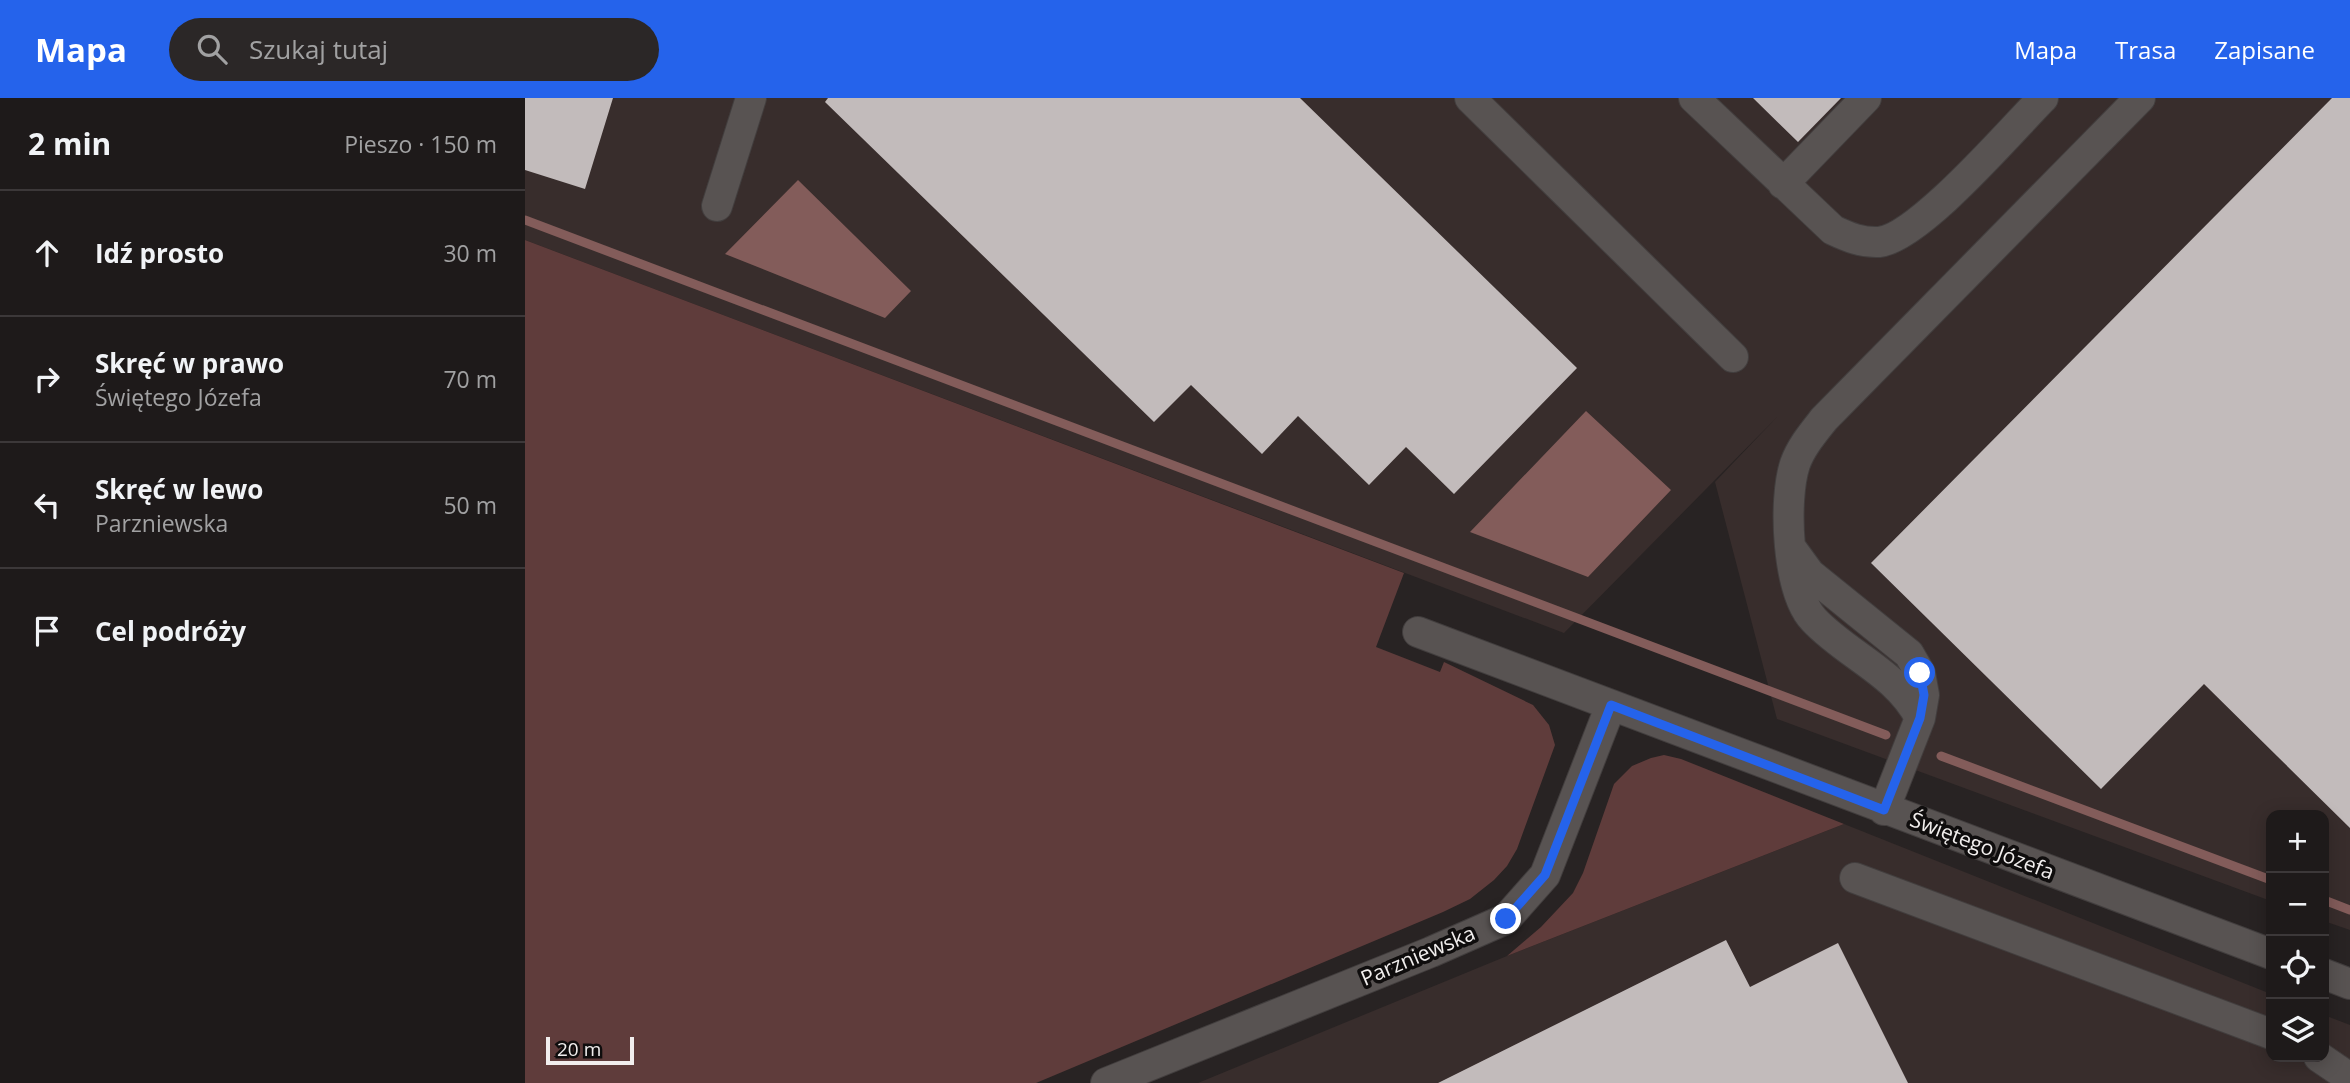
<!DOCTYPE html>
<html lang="pl">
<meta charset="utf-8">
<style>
body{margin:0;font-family:"Open Sans",sans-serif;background:#2b2727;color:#f1f3f6}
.controls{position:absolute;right:21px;bottom:21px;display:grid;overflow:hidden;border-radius:14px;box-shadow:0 4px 18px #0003}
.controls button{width:63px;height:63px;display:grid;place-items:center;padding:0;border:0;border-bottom:2px solid #3c3839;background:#1e1a1a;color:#f1f3f6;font:35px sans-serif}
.scale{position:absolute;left:21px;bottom:18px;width:88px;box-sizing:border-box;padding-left:7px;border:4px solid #f1eeed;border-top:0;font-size:19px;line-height:24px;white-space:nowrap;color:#f1eeed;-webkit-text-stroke:5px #0f0d0d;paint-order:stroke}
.stop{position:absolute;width:21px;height:21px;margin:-16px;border:5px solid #2563eb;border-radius:50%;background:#fff}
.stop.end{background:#2563eb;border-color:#fff;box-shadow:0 2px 7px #0008}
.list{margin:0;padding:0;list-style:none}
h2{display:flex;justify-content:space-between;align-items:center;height:91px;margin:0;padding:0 28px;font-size:30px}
h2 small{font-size:23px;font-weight:400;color:#a1a1a2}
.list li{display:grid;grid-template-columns:46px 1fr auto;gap:21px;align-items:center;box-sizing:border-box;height:126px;padding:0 28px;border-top:2px solid #3c3839}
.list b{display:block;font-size:26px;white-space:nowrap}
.list p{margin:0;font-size:23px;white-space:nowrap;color:#a1a1a2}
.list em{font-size:23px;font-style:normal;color:#a1a1a2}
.icon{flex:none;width:38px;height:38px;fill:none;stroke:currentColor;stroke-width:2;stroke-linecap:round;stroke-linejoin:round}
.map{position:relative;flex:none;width:1825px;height:985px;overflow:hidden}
header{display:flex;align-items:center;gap:42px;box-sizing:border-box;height:98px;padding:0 35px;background:#2563eb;color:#fff}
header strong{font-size:33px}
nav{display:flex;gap:38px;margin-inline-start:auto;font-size:24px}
.search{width:490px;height:63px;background:#2b2727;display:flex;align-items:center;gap:18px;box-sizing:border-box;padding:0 24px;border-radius:38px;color:#a1a1a2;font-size:26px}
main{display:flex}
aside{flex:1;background:#1e1a1a}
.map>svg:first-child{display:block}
.built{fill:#382d2c}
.green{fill:#5f3c3b}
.water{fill:#835c5a}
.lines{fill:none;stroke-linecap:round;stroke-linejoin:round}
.stream{stroke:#835c5a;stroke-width:9}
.building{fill:#c2bbbb}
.minor-casing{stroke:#423e3e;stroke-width:32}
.minor{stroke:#585352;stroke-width:30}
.route{stroke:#2563eb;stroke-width:9}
.labels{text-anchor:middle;stroke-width:7;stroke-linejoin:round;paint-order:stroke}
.street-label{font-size:21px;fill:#f1eeed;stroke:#0f0d0d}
</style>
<header>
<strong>Mapa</strong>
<div class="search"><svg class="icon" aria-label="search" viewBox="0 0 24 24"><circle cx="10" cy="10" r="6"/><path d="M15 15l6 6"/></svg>Szukaj tutaj</div>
<nav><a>Mapa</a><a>Trasa</a><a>Zapisane</a></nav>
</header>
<main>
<aside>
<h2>2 min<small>Pieszo · 150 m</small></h2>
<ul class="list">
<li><svg class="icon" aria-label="ahead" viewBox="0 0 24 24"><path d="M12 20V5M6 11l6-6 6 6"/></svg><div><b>Idź prosto</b></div><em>30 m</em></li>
<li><svg class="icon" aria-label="right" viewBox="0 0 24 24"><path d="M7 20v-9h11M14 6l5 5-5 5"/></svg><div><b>Skręć w prawo</b><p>Świętego Józefa</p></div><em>70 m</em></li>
<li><svg class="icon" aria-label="left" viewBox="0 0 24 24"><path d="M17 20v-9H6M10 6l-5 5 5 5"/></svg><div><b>Skręć w lewo</b><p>Parzniewska</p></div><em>50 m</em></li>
<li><svg class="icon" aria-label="arrive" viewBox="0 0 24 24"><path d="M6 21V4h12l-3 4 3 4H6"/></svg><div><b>Cel podróży</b></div></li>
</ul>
</aside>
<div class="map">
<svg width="1825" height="985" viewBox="0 0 1825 985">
<rect width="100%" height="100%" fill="#282323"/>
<path class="built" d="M0,0h1825v832l-26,-9v-106h-53v86l-494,-182 -62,-237 63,-66 -214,217 -1039,-393z
M1319,726l427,170v63h53v-42l26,10v58h-1152l309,-127z"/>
<path class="green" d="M0,142l879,333 -28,74 64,25 4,-10 89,43 16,20 6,20 -38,104 -10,17 -13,14 -24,19 -27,13 -407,171h-511z
M1139,657l17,4 163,65 -337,132 34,-29 32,-34 10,-20 31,-89 18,-18 19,-8z"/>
<path class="water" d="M273,82l113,111 -26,27 -160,-64z
M1061,313l85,79 -83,87 -118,-45z"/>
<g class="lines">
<path class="stream" d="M0,122l1361,515
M1416,658l330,124
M1799,802l26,10"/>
</g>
<path class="building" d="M0,0h88l-28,91 -60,-19z
M303,0h472l277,270 -123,126 -48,-47 -37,38 -71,-69 -36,38 -71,-69 -37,37 -329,-320z
M1228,0h88l-43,44z
M1807,0h18v730l-146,-144 -103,105 -230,-226z
M1201,842l24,47 88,-44 70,140h-470z"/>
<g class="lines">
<g class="minor-casing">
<path id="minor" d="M945,0l263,259
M1169,0l139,132c15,7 29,13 46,12 40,-4 132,-112 164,-144
M1258,86l83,-86
M192,108l34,-108
M1266,450l19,26 99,80 11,19 4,22 -4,23 -36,92
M893,534l853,322
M1395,620c-24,-46 -72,-62 -106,-98 -27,-28 -31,-120 -19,-156 6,-17 18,-31 29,-45l316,-321
M1330,780l416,156
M1799,876l26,10
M1794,959l31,21
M581,985l325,-131 75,-33 39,-44 66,-170"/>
</g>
<use href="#minor" class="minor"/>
</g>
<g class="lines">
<path class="route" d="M981,821l39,-44 66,-170 273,105 36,-92 4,-23 -4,-22"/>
</g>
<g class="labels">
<g class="street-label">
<text transform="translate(1457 748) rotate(21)" y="7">Świętego Józefa</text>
<text transform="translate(893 858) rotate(-23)" y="7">Parzniewska</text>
</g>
</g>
</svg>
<div class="controls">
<button>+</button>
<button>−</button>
<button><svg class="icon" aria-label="locate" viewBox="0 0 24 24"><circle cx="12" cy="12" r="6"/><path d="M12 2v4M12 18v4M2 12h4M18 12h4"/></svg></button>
<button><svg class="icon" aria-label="layers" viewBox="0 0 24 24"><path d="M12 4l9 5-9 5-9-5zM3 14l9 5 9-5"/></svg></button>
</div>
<div class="scale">20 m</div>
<div class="stop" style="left:1395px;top:575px"></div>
<div class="stop end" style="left:981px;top:821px"></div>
</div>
</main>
